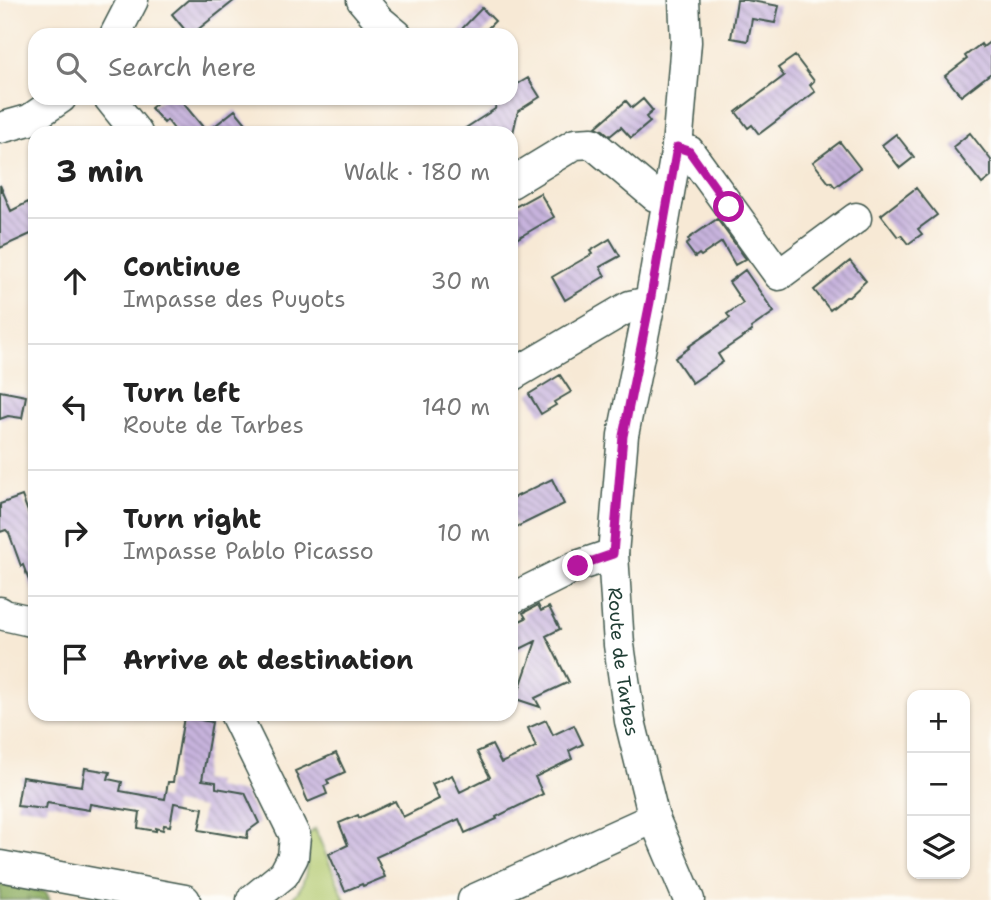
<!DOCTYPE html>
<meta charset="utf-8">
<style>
body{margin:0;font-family:"Shantell Sans",sans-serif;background:#f6f6f6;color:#222}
.controls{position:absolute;right:21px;bottom:21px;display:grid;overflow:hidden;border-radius:14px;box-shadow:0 2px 5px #0004}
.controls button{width:63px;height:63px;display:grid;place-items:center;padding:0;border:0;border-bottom:2px solid #e0e0e0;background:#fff;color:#222;font:35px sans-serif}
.stop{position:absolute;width:21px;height:21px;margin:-16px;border:5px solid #b5179e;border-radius:50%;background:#fff}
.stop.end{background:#b5179e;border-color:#fff;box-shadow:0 2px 7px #0008}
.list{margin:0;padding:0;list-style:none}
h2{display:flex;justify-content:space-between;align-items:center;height:91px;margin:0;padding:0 28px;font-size:30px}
h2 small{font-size:23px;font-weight:400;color:#767676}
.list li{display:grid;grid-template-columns:46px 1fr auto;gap:21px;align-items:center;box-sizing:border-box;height:126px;padding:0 28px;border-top:2px solid #e0e0e0}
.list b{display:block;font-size:26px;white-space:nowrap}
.list p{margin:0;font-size:23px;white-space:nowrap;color:#767676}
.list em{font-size:23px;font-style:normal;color:#767676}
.icon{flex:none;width:38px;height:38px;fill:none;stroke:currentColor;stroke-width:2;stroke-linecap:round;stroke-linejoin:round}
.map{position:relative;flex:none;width:991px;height:900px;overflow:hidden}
.search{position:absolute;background:#fff;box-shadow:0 2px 5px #0004;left:28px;top:28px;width:490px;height:77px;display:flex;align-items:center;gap:18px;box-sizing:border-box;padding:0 24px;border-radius:21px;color:#767676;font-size:26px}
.panel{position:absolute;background:#fff;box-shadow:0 2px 5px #0004;left:28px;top:126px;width:490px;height:595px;border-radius:21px}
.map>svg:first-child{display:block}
.grass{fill:#b2c96e;stroke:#688351;stroke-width:2}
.forest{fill:url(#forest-firs);stroke:#56754a;stroke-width:2}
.building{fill:url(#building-back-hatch)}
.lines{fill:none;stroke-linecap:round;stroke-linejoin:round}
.minor-casing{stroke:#3f574c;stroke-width:33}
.minor{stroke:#fff;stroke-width:30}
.route{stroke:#b5179e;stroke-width:9}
.labels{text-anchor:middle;stroke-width:7;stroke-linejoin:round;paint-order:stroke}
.street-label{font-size:19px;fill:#1f3d34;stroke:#fdfcf7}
</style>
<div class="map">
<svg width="991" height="900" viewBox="0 0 991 900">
<defs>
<pattern id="forest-firs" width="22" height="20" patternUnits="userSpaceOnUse" patternTransform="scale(1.75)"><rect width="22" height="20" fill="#8dad61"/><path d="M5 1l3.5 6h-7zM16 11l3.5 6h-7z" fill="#738e51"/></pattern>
<pattern id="building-back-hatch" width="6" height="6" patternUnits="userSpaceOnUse" patternTransform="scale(1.75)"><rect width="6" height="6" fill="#c7b3dd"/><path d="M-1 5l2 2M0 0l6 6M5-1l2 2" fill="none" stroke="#a193b4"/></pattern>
</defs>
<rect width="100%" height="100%" fill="#fdfcf7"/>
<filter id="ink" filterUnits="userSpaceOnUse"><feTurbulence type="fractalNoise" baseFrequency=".0143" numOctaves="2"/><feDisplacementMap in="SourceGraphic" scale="14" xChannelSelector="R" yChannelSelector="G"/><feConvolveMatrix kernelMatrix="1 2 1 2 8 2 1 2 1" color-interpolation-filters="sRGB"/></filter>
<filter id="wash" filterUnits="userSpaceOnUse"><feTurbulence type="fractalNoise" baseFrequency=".00686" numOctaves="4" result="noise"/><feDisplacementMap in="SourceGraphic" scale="28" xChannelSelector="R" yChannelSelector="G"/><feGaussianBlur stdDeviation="1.57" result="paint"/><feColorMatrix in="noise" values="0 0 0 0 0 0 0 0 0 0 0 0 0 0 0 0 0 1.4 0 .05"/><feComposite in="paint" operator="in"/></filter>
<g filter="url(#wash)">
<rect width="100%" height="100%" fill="#f7e9d5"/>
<path class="grass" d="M315,829l30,71h-55c20,-15 17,-42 18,-65z"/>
<path class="forest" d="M0,883l46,9 4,8h-50z"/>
<g id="blocks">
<path class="building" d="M188,0h47l-44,35h-2l-17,-21z
M737,0h9l33,6 -4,17 -23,-4 -4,22 -17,-3z
M482,8l13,13 -14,14h-25z
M991,41v32l-30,23 -16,-20 22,-17 -2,-3 16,-12 2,3z
M795,56l19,25 -4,4 5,7 -56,42 -7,-9 -4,3 -12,-16 48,-36 -6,-8z
M528,78l12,19 -22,14 -5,22 -12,-2 -4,2h-39l37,-24 2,-11h14v-10z
M163,98h16l28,34 28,-22 19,23h-77l-10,-13 -3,3 -13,-15z
M643,99l10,12 -7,6 4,5 -19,16 -10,-11 -11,9 -7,-6 -7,-3 30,-26 6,7z
M970,133l21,27v17l-9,7 -29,-37z
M896,134l18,23 -14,11 -18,-23z
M840,142l20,26 -25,19 -4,-5 -2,1 -16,-21z
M0,185l11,26 17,-9 7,14v16l-35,16z
M916,188l21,27 -19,14 4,5 -14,10 -7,-9 -3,2 -17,-22z
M540,193l14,24 -43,25v-33z
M717,219l29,40 -11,6 -13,-23 -21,14 -2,-2 -4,3 -9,-12 4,-3 -2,-3z
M610,239l10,17 -20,11 5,9 -40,24 -13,-23 40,-23 -2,-3z
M850,261l16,20 -17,16h-3l-16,13 -16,-20z
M745,270l29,42 -23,16 1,3 -34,23 5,8 -31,21 -17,-25 14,-10 -1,-1 42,-29 -3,-4 16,-11 -14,-21z
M560,375l11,17 -17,10 2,3 -15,9 -12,-20z
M0,391l26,5 -4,22 -14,-2 -8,3z
M552,479l12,25 -47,23 -6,-12v-16z
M22,496l13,34v61h-2l-10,-26 -2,1 -12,-33 -3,-3 -6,2v-28z
M538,605l3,6 8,-4 11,22 -14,7 23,46 -34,16 5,9 -24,-8 20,-58 -20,10 -5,-9v-17l15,-7 -3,-5z
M184,717l28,5 -10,58 14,2v6l29,5 14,30 -11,8 -1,7 -48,-8 4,-22 -29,-5 -4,23 -6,-1 -1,5 -7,-2v3l-18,-3 2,-16 -50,-8 -1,6 -42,-7 -1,6 -29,-3 5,-29 60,9 3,-18 25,4 -2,7 14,3 -2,9 45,8 3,-17h5z
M546,720l7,15 21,-10 9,19 -14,7 3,8 -37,18 8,17 -47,23 1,2 -32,14 -6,-14 -83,38 9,20 -22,9 -1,-2 -17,7 -16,-37 19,-9 -9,-22 19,-8 1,3 36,-17 8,16 36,-18 -7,-15 20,-9 8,17 30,-15 -13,-25 15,-7 9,18 35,-16 -8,-19z
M336,753l9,19 -18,8 2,4 -5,2 3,8 -19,8 -13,-31z"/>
</g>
</g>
<g filter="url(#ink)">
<use href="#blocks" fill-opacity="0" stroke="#3f574c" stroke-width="2"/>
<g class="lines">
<g class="minor-casing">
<g id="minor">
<path d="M362,0l17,20 18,15"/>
<path id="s1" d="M684,0l2,42 -9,105 -27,155 -27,133 -10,119 6,91 11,76 24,97 35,82"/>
<path d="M115,35l18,-35"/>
<path d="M109,98l28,35"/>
<path d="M0,128l29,-8 32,-22"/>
<path d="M677,147l12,4 90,124 77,-57"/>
<path d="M511,183l64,-39 17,-1 63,53 13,3"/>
<path d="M511,376l119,-70 20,-4"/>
<path d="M511,599l66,-33 36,-12"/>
<path d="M0,612l4,3 31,7"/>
<path d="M235,714l60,122 -2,21 -9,17 -32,26"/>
<path d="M0,866l185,34"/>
<path d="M473,900l181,-82"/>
</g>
</g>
<use href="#minor" class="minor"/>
</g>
</g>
<g class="lines" filter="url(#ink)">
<path class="route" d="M578,566l35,-12 10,-118 27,-134 27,-155 12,4 40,56"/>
</g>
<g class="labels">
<g class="street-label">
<text dy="7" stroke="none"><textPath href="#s1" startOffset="668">Route de Tarbes</textPath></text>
</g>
</g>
</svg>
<div class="controls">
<button>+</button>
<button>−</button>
<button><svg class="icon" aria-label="layers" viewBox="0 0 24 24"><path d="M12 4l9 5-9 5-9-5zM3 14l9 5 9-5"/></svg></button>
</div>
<div class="stop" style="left:729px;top:207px"></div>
<div class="stop end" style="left:578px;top:566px"></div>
<div class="search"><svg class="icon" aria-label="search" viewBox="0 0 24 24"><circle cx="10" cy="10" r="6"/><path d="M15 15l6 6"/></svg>Search here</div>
<section class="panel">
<h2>3 min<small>Walk · 180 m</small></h2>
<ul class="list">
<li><svg class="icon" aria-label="ahead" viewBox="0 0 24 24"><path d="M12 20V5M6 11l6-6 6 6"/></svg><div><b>Continue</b><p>Impasse des Puyots</p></div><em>30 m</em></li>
<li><svg class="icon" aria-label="left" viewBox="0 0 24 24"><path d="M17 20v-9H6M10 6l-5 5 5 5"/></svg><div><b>Turn left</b><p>Route de Tarbes</p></div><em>140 m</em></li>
<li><svg class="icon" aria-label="right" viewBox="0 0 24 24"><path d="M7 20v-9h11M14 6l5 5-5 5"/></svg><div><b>Turn right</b><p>Impasse Pablo Picasso</p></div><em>10 m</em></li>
<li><svg class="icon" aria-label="arrive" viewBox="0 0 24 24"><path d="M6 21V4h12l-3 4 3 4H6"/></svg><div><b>Arrive at destination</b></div></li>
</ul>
</section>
</div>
